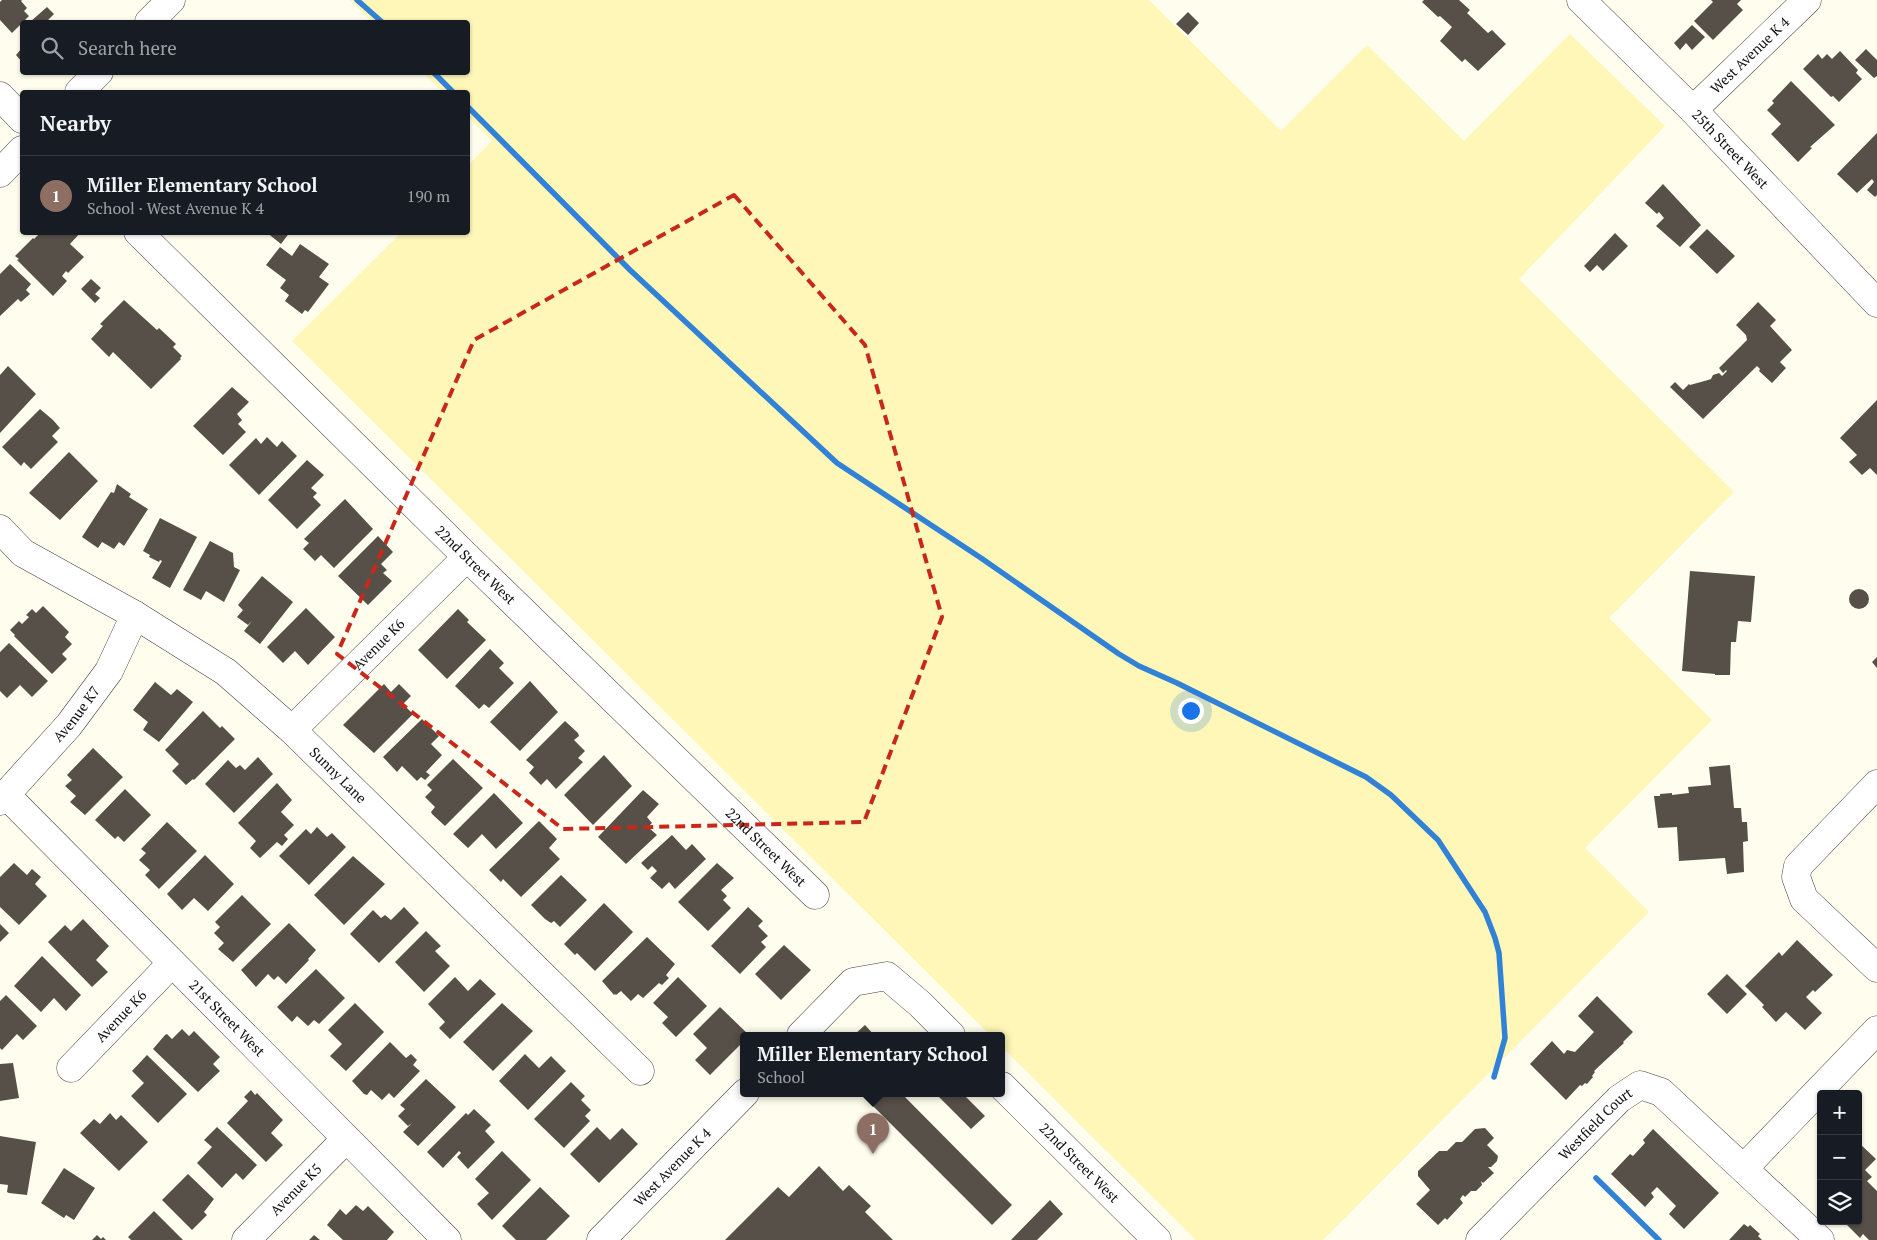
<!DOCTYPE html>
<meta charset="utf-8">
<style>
body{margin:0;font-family:"PT Serif",serif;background:#20242c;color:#f1f3f6}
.controls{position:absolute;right:15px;bottom:15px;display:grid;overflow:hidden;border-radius:5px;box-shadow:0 1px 4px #0004}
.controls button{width:45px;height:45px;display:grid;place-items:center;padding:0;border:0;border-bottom:1px solid #363941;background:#171b24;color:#f1f3f6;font:25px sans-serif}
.you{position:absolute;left:1190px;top:710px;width:18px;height:18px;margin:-12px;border:4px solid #fff;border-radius:50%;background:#1a73e8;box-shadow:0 0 0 8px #1a73e833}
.badge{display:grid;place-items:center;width:32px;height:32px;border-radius:50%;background:#c8281c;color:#fff;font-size:16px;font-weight:700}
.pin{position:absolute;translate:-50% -41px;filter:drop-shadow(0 1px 2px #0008)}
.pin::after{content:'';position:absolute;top:26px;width:18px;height:15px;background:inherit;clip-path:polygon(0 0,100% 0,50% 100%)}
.popup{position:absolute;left:740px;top:1032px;width:265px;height:65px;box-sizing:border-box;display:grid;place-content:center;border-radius:5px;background:#171b24;filter:drop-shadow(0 1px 4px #0005);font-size:16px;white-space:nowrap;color:#9ea1a6}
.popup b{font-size:19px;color:#f1f3f6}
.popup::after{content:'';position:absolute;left:50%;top:100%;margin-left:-10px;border:10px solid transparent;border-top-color:#171b24}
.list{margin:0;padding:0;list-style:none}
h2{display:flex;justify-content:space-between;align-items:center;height:65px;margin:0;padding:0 20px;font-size:21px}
h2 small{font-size:16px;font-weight:400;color:#9ea1a6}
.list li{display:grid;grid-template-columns:32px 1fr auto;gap:15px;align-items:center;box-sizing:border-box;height:80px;padding:0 20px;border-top:1px solid #363941}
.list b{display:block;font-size:19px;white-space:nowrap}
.list p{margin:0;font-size:16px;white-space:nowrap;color:#9ea1a6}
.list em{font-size:16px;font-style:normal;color:#9ea1a6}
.icon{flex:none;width:28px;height:28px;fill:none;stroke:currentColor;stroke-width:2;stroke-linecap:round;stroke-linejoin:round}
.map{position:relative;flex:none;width:1877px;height:1240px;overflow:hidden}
.search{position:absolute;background:#171b24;box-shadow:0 1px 4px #0004;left:20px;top:20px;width:450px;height:55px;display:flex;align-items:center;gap:12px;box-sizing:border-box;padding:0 18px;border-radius:5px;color:#9ea1a6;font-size:19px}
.panel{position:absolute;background:#171b24;box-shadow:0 1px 4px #0004;left:20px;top:90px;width:450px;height:145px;border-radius:5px}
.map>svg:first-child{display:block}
.sand{fill:#fef7b7}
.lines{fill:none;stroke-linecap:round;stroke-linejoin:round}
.stream{stroke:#3181d7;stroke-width:5.5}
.building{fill:#575049}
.minor-casing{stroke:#414141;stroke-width:29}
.minor{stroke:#fff;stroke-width:28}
.marked{fill:none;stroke:#c8281c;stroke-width:4;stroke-dasharray:10 6;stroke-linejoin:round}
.labels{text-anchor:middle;stroke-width:5;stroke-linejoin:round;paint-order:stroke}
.street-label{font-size:14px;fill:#0e0e0e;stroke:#fff}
</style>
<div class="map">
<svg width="1877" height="1240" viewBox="0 0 1877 1240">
<rect width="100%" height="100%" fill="#fffeee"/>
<path class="sand" d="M350,0h799l132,131 86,-86 97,96 106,-107 95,92 -146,153 215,213 -125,126 103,102 -127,128 64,64 -326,328h-127l-194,-193v-12h-12l-698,-694 109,-108 67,-1v-67l24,-24 -24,-24v-25h-25l-20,-19 45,-1v-50h-96z"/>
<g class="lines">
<path class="stream" d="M357,0l25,22
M433,72l20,20
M468,107l162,163 207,193 144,95 138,96 20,12 38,17 189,94 25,18 47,45 47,72 10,26 4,15 6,85 -11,39
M1596,1178l63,62"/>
</g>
<path class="building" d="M2,0h20l-1,1 6,7 -3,3 5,5 -17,17 -12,-13v-18z
M1424,0h35l11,10 -3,3 21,20 4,-3 14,14 -28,27 -13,-12 -3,3 -22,-21 12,-14 -12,-11 -2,1 -16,-15z
M1711,0h30l-4,4 6,6 -30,30 -19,-19 19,-19z
M47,7l7,7 -6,6 2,2h-20z
M1188,12l11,11 -11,12 -12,-11z
M1692,25l13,12 -13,13 -6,-7 -6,7 -6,-7z
M22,48v14l-6,-7z
M1866,49l11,11v16l-3,2 -19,-18z
M1840,51l18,19 -2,3 6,6 -23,23 -6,-6 -2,1 -28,-28 15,-15 4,5 5,-5 5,5z
M1791,81l44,44 -25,22 2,1 -14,14 -27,-28 10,-10 -14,-14 7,-7 -2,-2z
M1877,133v62l-2,2 -8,-7 7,-8 -2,-3 -15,14 -20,-19z
M1663,184l38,41 -21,22 -24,-21 8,-8 -5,-6 -2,2 -12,-11z
M1707,229l28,27 -18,18 -28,-27z
M41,232h40l-11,12 14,13 -16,16 -2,-2 -4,5 5,5 -14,15 -36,-36 2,-1 -4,-3 18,-18 1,1z
M266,232h24l-9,12z
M1615,233l13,13 -25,25 -6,-6 -7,7 -6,-6z
M300,244l29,20 -10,13 10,7 -21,28 -3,-2 -3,4 -17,-13 4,-6 -9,-7 6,-8 -20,-15 14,-18 12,9z
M10,264l21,20 -5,6 4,4 -9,8 -3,-3 -18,17v-42z
M91,279l10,9 -6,6 5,4 -5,5 -14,-14z
M124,300l33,30 2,-2 17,16 -3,3 9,9 -2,2 1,1 -30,30 -38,-37 -4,5 -18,-18 12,-13 -3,-2z
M1758,302l18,18 -6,6 22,24 -12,12 6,6 -14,15 -13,-12 1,-2 -3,-3 -54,53 -33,-32 5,-5 8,8 6,-6 1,1 18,-5 3,-1 2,-4 6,-2 3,3 5,-5 -1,-1 -3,3 -4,-5 28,-28 -1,-5 -10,-10z
M8,366l28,28 -36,39v-58z
M232,387l17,15 -12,12 5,6 -4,4 8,8 -23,23 -30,-29z
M1877,400v75l-7,-7 -8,7 -13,-13 8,-7 -17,-17z
M40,409l13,11 7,8 -8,8 6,6 -27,27 -7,-7 -3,4 -19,-19z
M267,437l10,10 5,-6 15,15 -38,39 -30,-30 27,-27 5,6z
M69,452l29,29 -38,39 -31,-27z
M307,460l17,15 -13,13 6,5 -4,4 8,8 -24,24 -29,-29z
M117,484l14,10 -2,3 19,12 -24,37 -5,-4 -5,7 -12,-7 -4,6 -16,-11 29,-45 3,1z
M345,499l28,30 -39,39 -13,-13 -6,6 -12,-12 6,-6 -5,-4z
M160,518l37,19 -27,51 -18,-10 10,-17 -2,-1 -1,2 -10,-5 1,-2 -7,-4z
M378,536l15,16 -12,12 6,6 -4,3 9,8 -24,24 -30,-29z
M210,541l23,12 1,14 6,3 -16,32 -18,-11 -5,9 -18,-10z
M1690,571l65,5 -4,46 -13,-1 -2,21h-5l-1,33h-15v-1l-33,-3z
M262,576l31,26 -33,42 -16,-13 8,-10 -4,4 -11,-8 6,-7 -5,-5z
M1849 599a10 10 0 1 1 20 0a10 10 0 1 1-20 0Z
M43,606l26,26 -4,5 7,7 -10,10 5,5 -15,15 -38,-38 1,-1 -5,-5 9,-9 3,3 7,-7 -3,-2 6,-6 4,4z
M306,608l29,29 -27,28 -13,-14 -12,12 -16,-16z
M458,609l11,11 -2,2 19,18 -39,39 -29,-29z
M9,643l39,38 -16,16 -12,-12 -13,13 -7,-7v-39z
M490,649l14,14 -5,5 15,15 -25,25 -5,-4 -5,5 -24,-23z
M1877,657v11l-5,-6z
M530,681l28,31 -38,39 -30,-29z
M155,682l16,13 6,-6 16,13 -34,40 -16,-12 5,-8 -15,-12z
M384,684l7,8 8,-8 12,12 -8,8 10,10 -39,39 -31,-28z
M203,711l17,17 2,-2 13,13 -41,41 -1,-1 -7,6 -14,-14 7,-7 -14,-14z
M422,719l17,17 -8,8 11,11 -16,17 4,3 -5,5 -4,-3 -4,4 -15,-15 -5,6 -14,-15z
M565,721l13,12 1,3 -5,4 11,11 -7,7 5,4 -27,27 -9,-10 -6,6 -12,-12 5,-6 -8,-7z
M93,748l30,29 -38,38 -15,-13 6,-6 -11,-10 7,-6 -5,-5z
M604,755l28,31 -39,39 -29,-30z
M258,757l15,17 -39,39 -29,-29 23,-24 8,8 4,-3 5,5z
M453,759l30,29 -38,38 -13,-12 -1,-2 4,-5 -10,-10 7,-7 -5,-5z
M1730,765l4,43h7l1,14h5l1,19 -5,1 1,30 -17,2 -2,-16 -46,3 -2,-34 -19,1 -4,-32h6v-2l12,-1v2l17,-2 -1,-6 23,-2 -2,-18z
M277,783l15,17 -11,12 13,13 -10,10 4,4 -6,7 -5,-4 -17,16 -10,-10 6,-7 -18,-18z
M125,789l26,26 -27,27 -6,-6 -3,3 -20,-19z
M643,790l16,14 -12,13 5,6 -4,4 9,8 -31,29 -28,-27z
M494,793l29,30 -27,26 -14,-15 -14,14 -15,-14z
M539,821l18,18 -8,9 11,11 -39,38 -18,-18 -2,3 -12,-12z
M167,822l30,29 -38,38 -14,-14 5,-5 -11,-10 7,-7 -5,-4z
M317,827l10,10 5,-4 14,14 -37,38 -30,-29 27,-27 5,5z
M672,835l14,15 6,-6 14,15 -31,30 -6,-7 -7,7 -12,-11 7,-7 -5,-5 -4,4 -7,-7z
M205,855l29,29 -26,27 -14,-13 -12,12 -15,-16z
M353,856l32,28 -41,41 -30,-30z
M14,863l13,12 5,-6 9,8 -6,7 12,12 -28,29 -19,-18v-30z
M717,863l17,15 -13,12 6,6 -4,4 8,8 -23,23 -30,-29z
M561,875l26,25 -27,27 -6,-6 -3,2 -6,-4 -14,-14z
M242,895l29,29 -38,38 -15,-13 6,-6 -10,-10 6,-6 -5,-5z
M604,903l29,29 -38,39 -18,-18 -2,2 -11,-11z
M404,907l15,16 -40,40 -29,-29 23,-24 8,8 4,-3 6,5z
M748,907l15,14 -5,5 10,10 -7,6 5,5 -26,27 -29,-28z
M83,919l26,27 -13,14 12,12 -16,15 -44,-45 17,-17 6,6z
M289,923l27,27 -8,9 1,1 -23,24 -8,-8 -4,4 -6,-6 -12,13 -15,-17z
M0,924l9,9 -9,9z
M426,931l15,15 -6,5 15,15 -26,26 -29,-30z
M647,937l28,27 -9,11 3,3 -7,7 -3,-2 -16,15 -5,-4 -7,7 -10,-10 -5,4 -1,-1 -1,1 -12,-14z
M1797,940l36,35 -18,17 -2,-2 -7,7 16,16 -17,17 -19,-18 -10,10 -14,-15 2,-2 -19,-19 34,-34 3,4z
M784,945l27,25 -30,30 -26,-26z
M42,956l39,39 -15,16 -12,-13 -13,14 -27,-26z
M316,969l29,29 -26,26 -5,-4 -6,6 -11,-10 -5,6 -15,-15z
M1727,974l20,20 -20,20 -20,-20z
M455,977l13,14 12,-12 16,15 -46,45 -11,-11 6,-6 -17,-18z
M678,977l29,29 -31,31 -14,-14 6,-6 -15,-14z
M6,995l31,31 -14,14 -6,-6 -15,16 -2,-2v-47z
M1597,996l36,36 -10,10 1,1 -30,28 1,1 -3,4 1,1 -6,7 -2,-1 -3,3 -2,-1 -14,15 -36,-36 22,-23 12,13 3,-4 8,2 19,-20 -16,-16z
M355,1003l29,29 -38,39 -16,-15 12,-12 -14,-14z
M502,1003l31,28 -40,40 -30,-29z
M720,1007l29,28h-5v6l-34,34 -15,-15 12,-12 -14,-14z
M865,1025l9,10h-20z
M182,1029l7,7 5,-5 26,26 -7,7 7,7 -22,21 -45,-43 12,-14 2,-1 5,5z
M390,1042l16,16 5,-4 6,6 -4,5 7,6 -26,27 -5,-5 -7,7 -11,-10 -4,5 -3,-1 -12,-13z
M525,1054l14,14 12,-12 15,15 -38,39 -29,-29z
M147,1055l40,39 -29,29 -27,-27 13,-13 -12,-12z
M13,1063l6,35 -19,3v-37z
M426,1079l30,28 -38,39 -15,-14 9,-9 -4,3 -10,-10 7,-7 -5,-4z
M571,1082l14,14 -4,4 10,10 -6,6 5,5 -26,27 -30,-29z
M251,1090l4,5 2,-2 26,27 -12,13 12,12 -17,17 -39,-39 21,-22 -4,-4z
M860,1093h41l111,112 -20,20z
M935,1093h27l23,23 -14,13z
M474,1109l17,16 -6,6 10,11 -27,27 -11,-12 4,-4 -2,-2 -16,17 -16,-16 39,-39 2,2z
M110,1113l6,7 5,-5 27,27 -29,29 -39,-38 14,-14 6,5z
M217,1127l40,38 -14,15 -7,-7 -14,15 -25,-25 15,-16 -8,-7z
M597,1127l13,13 12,-12 16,16 -39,39 -29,-29z
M1485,1128l9,10 -7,7 11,11 -1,5 -6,6h-3l6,6 -11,10 -2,-2 1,4 -6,6h-5l-6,6 -2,-2 -3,4 3,4 -16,17 -2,-2 -7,7 -22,-21 14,-14 -12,-14v-5l21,-20h8l9,-9h6l13,-13z
M1653,1129l66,64 -35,36 -15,-15 7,-8 -19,-19 -6,6 3,4 -9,10 -34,-33 19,-20 3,2 12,-13 -2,-3z
M0,1136l36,6 -9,53 -18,-2 -2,-1 1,-7 -8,-1z
M1858,1142l18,17 -11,11 7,7 -5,4 10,10v49h-8l-6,-6 -3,4 -17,-17h15z
M502,1151l29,29 -39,40 -15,-16 12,-11 -14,-14z
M819,1166l24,25 6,-6 22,21 -6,6 28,28h-168l53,-53 11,10z
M64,1168l31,20 -21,32 -8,-5 -2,3 -23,-15z
M188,1174l26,25 -10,13 3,3 -15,15 -30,-30z
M540,1187l30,29 -24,24h-30l-14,-14z
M1050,1200l13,14 -26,26h-26z
M356,1205l7,6 5,-5 26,26 -7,8h-44l-16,-15 13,-16 6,6z
M154,1211l29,29h-52l-3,-3z
M1744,1224l4,3 2,-2 10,9 -2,2 4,4h-33z
M97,1235l4,4 2,-2 3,3h-14z
M314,1235l6,5h-11z"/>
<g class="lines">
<g class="minor-casing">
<g id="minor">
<path id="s1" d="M1581,0l112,110 184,193"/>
<path d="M149,22l22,-22"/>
<path d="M79,92l20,-20"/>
<path d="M0,96l22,23"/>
<path id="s2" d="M1693,110l114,-110"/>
<path d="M0,173l22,-23"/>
<path id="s3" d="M138,232l329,325 348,338"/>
<path id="s4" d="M0,529l23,24 112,62 91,57 66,58 348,341"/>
<path id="s5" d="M292,730l175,-173"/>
<path d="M1877,784l-79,82 -2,11 8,22 73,69"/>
<path id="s6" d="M6,795l441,445"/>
<path id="s7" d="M0,801l69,-76 40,-54 26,-56"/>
<path d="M801,1035l52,-53 34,-6 33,28 31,31"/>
<path id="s8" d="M71,1068l101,-105"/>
<path id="s9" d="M1002,1086l155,154"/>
<path d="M1744,1168l133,-138"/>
<path id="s10" d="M246,1240l100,-101"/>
<path id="s11" d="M601,1240l144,-147"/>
<path id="s12" d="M1480,1240l139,-141 21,-14 21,7 159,148"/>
</g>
</g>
<use href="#minor" class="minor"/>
</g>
<path class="marked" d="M734,195l131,150 77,272 -78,205 -301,7 -226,-175 137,-314z"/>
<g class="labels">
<g class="street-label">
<text dy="5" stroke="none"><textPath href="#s2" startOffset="79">West Avenue K 4</textPath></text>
<text dy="5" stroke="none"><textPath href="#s1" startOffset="211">25th Street West</textPath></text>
<text dy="5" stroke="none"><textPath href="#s3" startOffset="474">22nd Street West</textPath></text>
<text dy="5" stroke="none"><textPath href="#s5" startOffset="122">Avenue K6</textPath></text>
<text dy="5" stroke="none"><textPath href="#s7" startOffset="116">Avenue K7</textPath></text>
<text dy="5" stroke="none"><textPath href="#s4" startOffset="421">Sunny Lane</textPath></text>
<text dy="5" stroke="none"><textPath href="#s3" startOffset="879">22nd Street West</textPath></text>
<text dy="5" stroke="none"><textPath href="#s8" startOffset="72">Avenue K6</textPath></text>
<text dy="5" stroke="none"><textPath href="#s6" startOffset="314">21st Street West</textPath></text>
<text dy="5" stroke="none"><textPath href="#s12" startOffset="164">Westfield Court</textPath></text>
<text dy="5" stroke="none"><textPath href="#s9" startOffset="109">22nd Street West</textPath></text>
<text dy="5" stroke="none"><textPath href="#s11" startOffset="102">West Avenue K 4</textPath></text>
<text dy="5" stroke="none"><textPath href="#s10" startOffset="71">Avenue K5</textPath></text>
</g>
</g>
</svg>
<div class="controls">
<button>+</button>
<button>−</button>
<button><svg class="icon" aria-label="layers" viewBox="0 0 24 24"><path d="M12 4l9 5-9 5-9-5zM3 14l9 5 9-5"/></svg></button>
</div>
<div class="you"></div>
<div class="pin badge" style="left:873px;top:1154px;background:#8d6e63">1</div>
<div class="popup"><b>Miller Elementary School</b>School</div>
<div class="search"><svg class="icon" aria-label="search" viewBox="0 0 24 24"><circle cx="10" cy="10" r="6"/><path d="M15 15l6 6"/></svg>Search here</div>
<section class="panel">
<h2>Nearby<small></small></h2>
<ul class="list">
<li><span class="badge" style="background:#8d6e63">1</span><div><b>Miller Elementary School</b><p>School · West Avenue K 4</p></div><em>190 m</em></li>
</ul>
</section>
</div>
